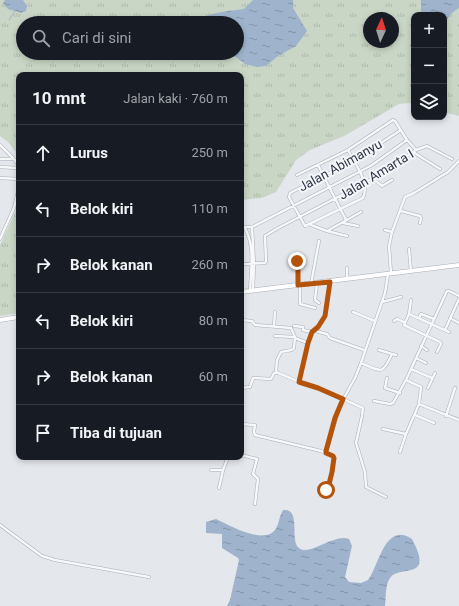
<!DOCTYPE html>
<html lang="id">
<meta charset="utf-8">
<style>
body{margin:0;font-family:Roboto,sans-serif;background:#242831;color:#f1f3f6}
.controls{position:absolute;right:12px;top:12px;display:grid;overflow:hidden;border-radius:8px;box-shadow:0 2px 6px #0003}
.controls button{width:36px;height:36px;display:grid;place-items:center;padding:0;border:0;border-bottom:1px solid #363941;background:#171b24;color:#f1f3f6;font:20px sans-serif}
.compass{position:absolute;left:363px;top:12px;width:36px;height:36px;border-radius:50%;background:#171b24;box-shadow:0 2px 6px #0003;rotate:4deg}
.stop{position:absolute;width:12px;height:12px;margin:-9px;border:3px solid #b45309;border-radius:50%;background:#fff}
.stop.end{background:#b45309;border-color:#fff;box-shadow:0 1px 4px #0008}
.list{margin:0;padding:0;list-style:none}
h2{display:flex;justify-content:space-between;align-items:center;height:52px;margin:0;padding:0 16px;font-size:17px}
h2 small{font-size:13px;font-weight:400;color:#9ea1a6}
.list li{display:grid;grid-template-columns:26px 1fr auto;gap:12px;align-items:center;box-sizing:border-box;height:56px;padding:0 16px;border-top:1px solid #363941}
.list b{display:block;font-size:15px;white-space:nowrap}
.list em{font-size:13px;font-style:normal;color:#9ea1a6}
.icon{flex:none;width:22px;height:22px;fill:none;stroke:currentColor;stroke-width:2;stroke-linecap:round;stroke-linejoin:round}
.map{position:relative;flex:none;width:459px;height:606px;overflow:hidden}
.search{position:absolute;background:#171b24;box-shadow:0 2px 6px #0003;left:16px;top:16px;width:228px;height:44px;display:flex;align-items:center;gap:10px;box-sizing:border-box;padding:0 14px;border-radius:22px;color:#9ea1a6;font-size:15px}
.panel{position:absolute;background:#171b24;box-shadow:0 2px 6px #0003;left:16px;top:72px;width:228px;height:388px;border-radius:8px}
.map>svg:first-child{display:block}
.grass{fill:url(#grass-tufts);fill-rule:evenodd}
.water{fill:url(#water-ripples)}
.lines{fill:none;stroke-linecap:round;stroke-linejoin:round}
.stream{stroke:#9fb4cc;stroke-width:1}
.street-casing{stroke:#a9aeb7;stroke-width:3.5}
.secondary-casing{stroke:#a9aeb7;stroke-width:5}
.street{stroke:#f7f8fa;stroke-width:2.5}
.secondary{stroke:#fff;stroke-width:4}
.route{stroke:#b45309;stroke-width:5}
.labels{text-anchor:middle;stroke-width:4;stroke-linejoin:round;paint-order:stroke}
.street-label{font-size:13px;fill:#2b3445;stroke:#f4f6f9}
</style>
<div class="map">
<svg width="459" height="606" viewBox="0 0 459 606">
<defs>
<pattern id="grass-tufts" width="24" height="20" patternUnits="userSpaceOnUse"><rect width="24" height="20" fill="#c9d6c5"/><path d="M3 7l-1-3M5 7V3M7 7l1-3M15 17l-1-3M17 17v-4M19 17l1-3" fill="none" stroke="#adb8ab"/></pattern>
<pattern id="water-ripples" width="26" height="14" patternUnits="userSpaceOnUse"><rect width="26" height="14" fill="#9fb4cc"/><path d="M2 4q2-2 4 0t4 0M15 11q2-2 4 0t4 0" fill="none" stroke="#8293a7"/></pattern>
</defs>
<rect width="100%" height="100%" fill="#e4e7ec"/>
<path class="grass" d="M0,0h459v116l-15,-4v-97h-30v89l-5,-1 -10,1 -55,32 -34,14 -14,10 -20,32 -14,6 -21,2v-125h-222v81l-11,-14 -8,-6zM369,18h24v24h-24zM23,23h214v30h-214z
M19,206v107l-19,3v-71l17,-37z"/>
<path class="water" d="M5,0h18l4,6 -1,5 -5,2 -13,-4 -5,-6z
M253,0h40v8l14,23 -11,15 -18,10 -12,10 -9,1 -12,-3 -14,-11h6v-30h-40v-2c13,-9 31,-10 47,-12z
M421,0h38v8c-16,10 -12,16 -15,33v-26h-23z
M283,510c19,-2 6,30 16,38 10,9 35,-15 50,-9l3,7 -7,31 4,5 12,1 7,-3c11,-14 17,-59 44,-41 23,43 -13,25 -22,39 -5,7 -4,20 -5,28h-158l3,-6 9,-40 -1,-2 -16,-10v-14l-16,-1v-11l10,-3c13,6 47,26 59,11 4,-5 4,-14 8,-20z"/>
<g class="lines">
<path class="stream" d="M9,20l6,-9"/>
<g class="street-casing">
<path id="street" d="M0,145l15,15 4,7 -1,1 -18,-1
M348,150c7,14 22,32 15,48l-58,28 -16,-29 1,-4 63,-32 48,-31
M413,152l27,17
M0,159h13
M318,165l28,55
M297,175l51,-25 45,-30 2,1 12,19 9,10
M0,178l19,1
M372,178l10,8 10,-6
M401,211l19,5 1,2 -1,5
M343,223l15,3
M311,225l16,6 20,5
M241,227h11l107,-55 13,-7 35,-25
M252,227l2,36 -1,27
M245,228c10,18 6,43 5,63
M385,230l7,2
M327,231l34,-19
M0,239l14,-31 5,-21
M409,249l2,22
M292,260l6,2v23
M241,264l24,-1 1,-2 -1,-25 13,-8 87,-45 51,-33 11,-4 25,13
M391,273l-2,-27 3,-14 13,-35 9,-4 34,-21 11,-11
M347,279v-11
M317,283l-2,17 4,3
M311,284l8,-43
M300,285v19l15,4
M411,300l-2,14 -5,11 36,17 1,2 -4,8
M382,302l19,-5
M353,312l22,9
M409,314l40,18
M419,318l2,-4 13,5
M450,318l9,5
M241,320l11,1 3,4 36,3 4,9 -1,11c-3,4 -9,2 -13,4l-4,8 -1,12 21,9 21,7 45,20 -1,8 -6,27 9,29 1,15 20,10
M394,321l3,-2 7,3
M274,326l1,-14
M294,326l9,1v3l9,2
M445,330l14,-31
M315,331l12,3 3,4 34,12
M275,336l20,1
M295,338l13,5
M421,346l6,4
M392,354l4,1
M416,358l10,5
M361,363c20,8 21,13 31,-9l-13,-4
M411,369l21,9
M387,378l-2,10 15,5
M406,380l15,7 -2,17
M299,382l9,-39 4,-11 6,-5 7,-11 5,-34
M241,388l9,-1 3,-9 18,1 3,-6h2
M428,388l7,-15
M374,401l16,3 3,-1 13,-23 41,-89h2l10,5
M415,415l19,8
M446,416l9,-28
M241,424l14,1 -1,7 1,3 66,16 12,5c2,8 -2,28 -7,34
M383,429l23,5
M400,452l6,-18 13,-30 40,16
M326,453l14,-48 15,-27 6,-15 24,-70 3,-19
M241,455l16,4 -4,15 5,5 -3,25
M211,470h12l5,-13
M219,488l4,-18
M0,525l42,31 13,4 94,17"/>
</g>
<g class="secondary-casing">
<path id="secondary" d="M241,292l218,-27
M0,320l19,-3"/>
</g>
<use href="#street" class="street"/>
<use href="#secondary" class="secondary"/>
</g>
<g class="lines">
<path class="route" d="M297,261l1,2v22l32,-3 -5,34 -7,11 -6,5 -4,11 -9,39 19,6 25,11 -8,19 -9,33v2l7,3 1,2 -2,14 -4,16 -2,2"/>
</g>
<g class="labels">
<g class="street-label">
<text transform="translate(340 165) rotate(-29)" y="5">Jalan Abimanyu</text>
<text transform="translate(376 174) rotate(-31)" y="5">Jalan Amarta I</text>
</g>
</g>
</svg>
<div class="controls">
<button>+</button>
<button>−</button>
<button><svg class="icon" aria-label="layers" viewBox="0 0 24 24"><path d="M12 4l9 5-9 5-9-5zM3 14l9 5 9-5"/></svg></button>
</div>
<svg class="compass" viewBox="-18 -18 36 36"><path d="M0-13l5 13h-10z" fill="#e53935"/><path d="M0 13l5-13h-10z" fill="#9ea1a6"/></svg>
<div class="stop" style="left:326px;top:490px"></div>
<div class="stop end" style="left:297px;top:261px"></div>
<div class="search"><svg class="icon" aria-label="search" viewBox="0 0 24 24"><circle cx="10" cy="10" r="6"/><path d="M15 15l6 6"/></svg>Cari di sini</div>
<section class="panel">
<h2>10 mnt<small>Jalan kaki · 760 m</small></h2>
<ul class="list">
<li><svg class="icon" aria-label="ahead" viewBox="0 0 24 24"><path d="M12 20V5M6 11l6-6 6 6"/></svg><div><b>Lurus</b></div><em>250 m</em></li>
<li><svg class="icon" aria-label="left" viewBox="0 0 24 24"><path d="M17 20v-9H6M10 6l-5 5 5 5"/></svg><div><b>Belok kiri</b></div><em>110 m</em></li>
<li><svg class="icon" aria-label="right" viewBox="0 0 24 24"><path d="M7 20v-9h11M14 6l5 5-5 5"/></svg><div><b>Belok kanan</b></div><em>260 m</em></li>
<li><svg class="icon" aria-label="left" viewBox="0 0 24 24"><path d="M17 20v-9H6M10 6l-5 5 5 5"/></svg><div><b>Belok kiri</b></div><em>80 m</em></li>
<li><svg class="icon" aria-label="right" viewBox="0 0 24 24"><path d="M7 20v-9h11M14 6l5 5-5 5"/></svg><div><b>Belok kanan</b></div><em>60 m</em></li>
<li><svg class="icon" aria-label="arrive" viewBox="0 0 24 24"><path d="M6 21V4h12l-3 4 3 4H6"/></svg><div><b>Tiba di tujuan</b></div></li>
</ul>
</section>
</div>
